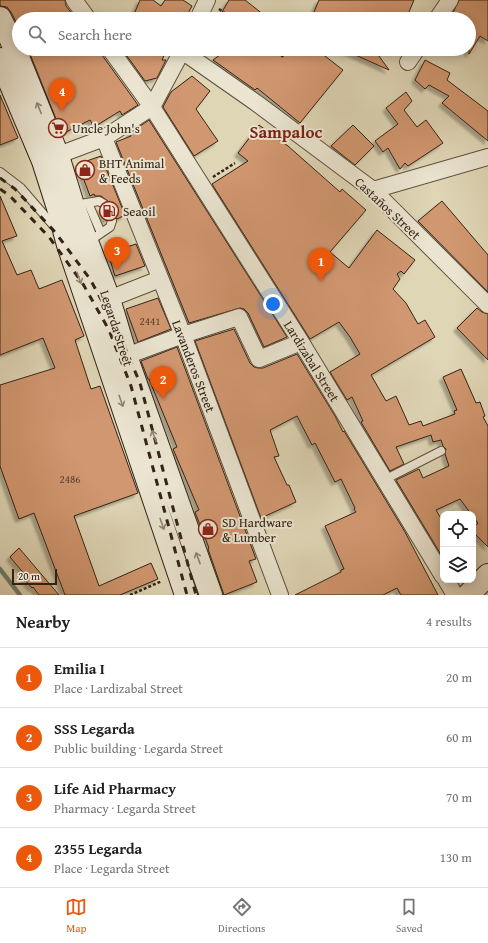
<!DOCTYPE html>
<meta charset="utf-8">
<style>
body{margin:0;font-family:"Gentium Book Plus",serif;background:#f2f2f2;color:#202124}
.controls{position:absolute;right:12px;bottom:12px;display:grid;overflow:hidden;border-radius:8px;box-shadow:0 2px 10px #0003}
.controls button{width:36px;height:36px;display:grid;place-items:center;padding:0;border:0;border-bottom:1px solid #e0e0e0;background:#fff;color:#202124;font:20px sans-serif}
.scale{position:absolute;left:12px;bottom:10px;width:45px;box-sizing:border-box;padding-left:4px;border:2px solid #342315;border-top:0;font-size:11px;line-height:14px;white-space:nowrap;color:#342315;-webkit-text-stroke:3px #eae4d0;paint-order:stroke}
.you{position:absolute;left:273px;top:304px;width:14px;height:14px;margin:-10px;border:3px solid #fff;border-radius:50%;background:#1a73e8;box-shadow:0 0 0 6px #1a73e833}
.badge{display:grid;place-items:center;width:26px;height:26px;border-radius:50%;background:#ea580c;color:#fff;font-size:13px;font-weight:700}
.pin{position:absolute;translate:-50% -33px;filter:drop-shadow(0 1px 2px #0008)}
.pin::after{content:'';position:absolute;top:21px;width:14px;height:12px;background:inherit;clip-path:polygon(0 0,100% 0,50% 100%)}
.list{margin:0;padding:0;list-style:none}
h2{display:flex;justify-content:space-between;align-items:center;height:52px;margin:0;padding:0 16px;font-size:17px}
h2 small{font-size:13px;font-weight:400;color:#757577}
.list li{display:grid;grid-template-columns:26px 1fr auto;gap:12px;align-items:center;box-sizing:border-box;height:60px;padding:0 16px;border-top:1px solid #e0e0e0}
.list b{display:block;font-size:15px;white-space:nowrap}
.list p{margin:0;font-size:13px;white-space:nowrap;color:#757577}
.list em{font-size:13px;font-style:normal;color:#757577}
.icon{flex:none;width:22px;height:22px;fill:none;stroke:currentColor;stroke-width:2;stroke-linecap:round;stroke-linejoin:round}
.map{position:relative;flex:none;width:488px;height:595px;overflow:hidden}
.search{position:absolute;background:#fff;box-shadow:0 2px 10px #0003;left:12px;right:12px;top:12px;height:44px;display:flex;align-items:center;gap:10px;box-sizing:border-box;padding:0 14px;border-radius:22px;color:#757577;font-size:15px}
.sheet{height:292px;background:#fff}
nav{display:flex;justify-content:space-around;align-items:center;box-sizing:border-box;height:56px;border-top:1px solid #e0e0e0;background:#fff;font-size:11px;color:#757577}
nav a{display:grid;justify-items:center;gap:2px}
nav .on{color:#ea580c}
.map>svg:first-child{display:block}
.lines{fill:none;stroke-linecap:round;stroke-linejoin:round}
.stream{stroke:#6d7d71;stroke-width:4.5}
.building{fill:#d19770;stroke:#342315;filter:url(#shadow)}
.lane-casing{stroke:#5f503d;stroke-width:10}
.street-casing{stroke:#5f503d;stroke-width:18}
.secondary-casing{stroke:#342315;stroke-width:24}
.path{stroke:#342315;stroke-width:2.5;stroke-dasharray:3 2;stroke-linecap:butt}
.lane{stroke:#eae4d0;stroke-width:8}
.street{stroke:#eae4d0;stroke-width:16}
.secondary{stroke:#eae4d0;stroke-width:22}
.rail{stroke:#342315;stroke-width:3;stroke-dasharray:7 7;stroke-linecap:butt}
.oneway{stroke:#8f8472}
.labels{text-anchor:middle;stroke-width:4;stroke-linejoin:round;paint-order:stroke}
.number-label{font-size:11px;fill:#5b402c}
.poi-label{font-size:13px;fill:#342315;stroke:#eae4d0;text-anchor:start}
.street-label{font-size:13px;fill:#342315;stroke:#eae4d0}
.district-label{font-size:17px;font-weight:bold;fill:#7a1f14;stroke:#eae4d0}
</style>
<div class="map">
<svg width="488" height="595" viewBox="0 0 488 595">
<defs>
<filter id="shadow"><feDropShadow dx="-3.5" dy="3.5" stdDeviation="1" flood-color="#0004"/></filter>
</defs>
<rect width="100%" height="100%" fill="#dfd6b6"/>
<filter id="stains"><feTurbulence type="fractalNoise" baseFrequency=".005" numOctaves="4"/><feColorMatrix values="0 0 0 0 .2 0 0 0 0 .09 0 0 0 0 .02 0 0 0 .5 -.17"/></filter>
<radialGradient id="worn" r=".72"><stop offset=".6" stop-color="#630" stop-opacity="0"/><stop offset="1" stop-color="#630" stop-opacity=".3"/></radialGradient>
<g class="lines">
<path class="stream" d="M0,569l20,26"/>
</g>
<path class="building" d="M0,0h65l1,6 10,13h-22l-3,-4 -8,4h-24v9l-8,-16 -4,-5 -7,-1z
M140,0h13l8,6 4,-6h18l9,6 -7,13h-53z
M229,0h16l24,19h-51z
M319,0h95l-8,19h-95z
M459,0h29v41l-8,-5 -11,18v-35h-19z
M28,49h73l1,6 36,50 -16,10 -2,-4 -26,16 -4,-7 -28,14z
M122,49h45l-5,11h4l-9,18 -12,3z
M228,49h88l27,21 -43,53 -43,-35 -2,2 -42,-30z
M342,49h32l15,21z
M425,60l25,13 -3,7 41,31v30l-46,-38 7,-7 -20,-11 -4,4 -10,-9z
M192,76l18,15 -14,18 22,32 -24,15 -31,-49 8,-15z
M406,92l6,9 -8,9 13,17 9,-7 17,23 -35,23 -3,-3 -5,6 -12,-21 -5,4 -8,-11 23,-17 -12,-16z
M0,95l18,43 -18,7z
M149,120l138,217 -23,10 -16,-34 -4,-4 -4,-1 -51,15 -73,-181 15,-6 -1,-3z
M259,125l29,21 52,46 2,-3 24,21 -36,42 19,16 28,-38 38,30 -11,14 -3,-3 -4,3 3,5 -7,10 13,14 12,21 7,-4 10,17 -64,38 15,26 10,-5 13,29 12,-4 2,5 32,-12 -1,-3 3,-1 -14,-33 18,-8 15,34 4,-1 5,14 -2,1 5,9v121l-15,-15v-4l5,-5 -5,-6v-3h-2l-11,-15 -24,11 7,12v36l-47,-78 23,-11 4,9 26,-12 -4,-12 1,-5 -3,-3 -2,-6 -8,2 -2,-7 -35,12 8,17 -14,7 -29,-49 2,-1 -11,-24 -5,3 -17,-28 30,-18 -10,-17 -11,-15 -29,17 -98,-155 36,-23 -10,-8z
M353,125l21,21 -19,19 -24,-19z
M101,156l24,59 -8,4 -3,-3h-3l-5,5 -6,-13 4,1h3l2,-5v-2l-8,-6h-6l-1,-2 -4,2 -12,-32z
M0,196l17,40 -15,5 15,34 14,-5 8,19 23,-9 22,56 -9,4 16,49 9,-3 38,107 -64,23 25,70 52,-23 7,16 -38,16h-55l-31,-82 -15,6 -19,-53v-81l55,-17 -12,-30 -43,17z
M442,201l46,54v37l-70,-71z
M136,244l9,22 -30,10 -7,-23z
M158,298l13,31 -33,13 -12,-33z
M477,308l5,4 6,2v46l-31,-32z
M234,329l16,34 4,4 4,1h5l34,-14 38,62 8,16 1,-1 61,101 33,63h-37l-4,-7 -14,7h-88l46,-23v-2l3,-1 -19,-43 31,-14 -2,-3 1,-1 -14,-29 -6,3 -20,-39 -3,2 -15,-29 -27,14 9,26 -5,1 13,28h2l7,17 -35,16 -66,-177z
M177,347l79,212 -7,2 8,21 -33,13 -16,-46 1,-1 -14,-36 4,-2 -26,-61 4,-2 -28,-68h-1l-7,-18z
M19,548l40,47h-20l-6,-8 -1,1 -9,-10 3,-2 -16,-19z"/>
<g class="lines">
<g class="lane-casing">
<path id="lane" d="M0,172l21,16 32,37 6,1
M88,203l13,30
M74,205l25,-4 5,3
M88,242l22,-15 2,-6
M384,480l57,-29"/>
</g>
<g class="street-casing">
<path id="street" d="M74,0l14,19
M198,19l9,-19
M437,19l13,-19
M110,49l42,58 149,235 142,234
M182,51l73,51 118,88 115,115
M408,62l9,-13
M104,138l79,197 97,260
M48,159l56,-21 48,-31 31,-58
M373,190l115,-33
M109,299l51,-20
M126,356l57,-21 56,-18 20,42 42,-17
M446,580l9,15"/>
</g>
<g class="secondary-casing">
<path id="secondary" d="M0,18l11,22 47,116 15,49 36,94 17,57 85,239
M0,59l43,102 15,47 10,37 118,350
M468,595l20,-20"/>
</g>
<path class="path" d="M219,9l14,10
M273,49l12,9
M213,177l22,-14
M130,595l32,-14"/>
<use href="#lane" class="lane"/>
<use href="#street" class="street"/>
<use href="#secondary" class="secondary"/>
<path class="rail" d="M0,178l15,11 40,43 35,47 26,48 24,56 56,212
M0,189l9,6 40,42 34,47 26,46 22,56 56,209"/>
</g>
<defs><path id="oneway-shaft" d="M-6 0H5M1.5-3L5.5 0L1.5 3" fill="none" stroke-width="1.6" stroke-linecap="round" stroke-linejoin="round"/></defs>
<g class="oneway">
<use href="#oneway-shaft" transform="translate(39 108) rotate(-112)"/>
<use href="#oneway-shaft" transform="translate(79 278) rotate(71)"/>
<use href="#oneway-shaft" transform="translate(121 401) rotate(71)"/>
<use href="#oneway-shaft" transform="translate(154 436) rotate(-110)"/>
<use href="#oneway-shaft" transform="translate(162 524) rotate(71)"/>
<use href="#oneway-shaft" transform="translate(198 558) rotate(-110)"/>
</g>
<defs>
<g id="supermarket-ring" transform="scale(1)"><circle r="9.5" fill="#eae4d0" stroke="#8f2418" stroke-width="1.5"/><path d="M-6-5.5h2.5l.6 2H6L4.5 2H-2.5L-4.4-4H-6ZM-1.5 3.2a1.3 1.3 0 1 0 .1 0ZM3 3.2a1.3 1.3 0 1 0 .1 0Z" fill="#8f2418"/></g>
<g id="shop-ring" transform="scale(1)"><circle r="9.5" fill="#eae4d0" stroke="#8f2418" stroke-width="1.5"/><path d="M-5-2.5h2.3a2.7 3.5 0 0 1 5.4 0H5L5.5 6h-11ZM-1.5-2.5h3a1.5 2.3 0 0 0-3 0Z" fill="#8f2418"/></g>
<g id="fuel-ring" transform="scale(1)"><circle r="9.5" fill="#eae4d0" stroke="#8f2418" stroke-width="1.5"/><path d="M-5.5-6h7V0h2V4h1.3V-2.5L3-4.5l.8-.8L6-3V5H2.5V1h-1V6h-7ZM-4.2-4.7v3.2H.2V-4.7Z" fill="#8f2418"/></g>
</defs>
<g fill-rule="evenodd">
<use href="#supermarket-ring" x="58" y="128"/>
<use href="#shop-ring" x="85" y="170"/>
<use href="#fuel-ring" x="109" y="211"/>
<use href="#shop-ring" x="208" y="529"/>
</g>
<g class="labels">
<g class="number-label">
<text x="150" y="325">2441</text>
<text x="70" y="483">2486</text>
</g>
<g class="poi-label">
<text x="72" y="133">Uncle John's</text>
<text x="99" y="168">BHT Animal<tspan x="99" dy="15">&amp; Feeds</tspan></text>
<text x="123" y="216">Seaoil</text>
<text x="222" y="527">SD Hardware<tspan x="222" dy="15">&amp; Lumber</tspan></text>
</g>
<g class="street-label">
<text transform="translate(388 208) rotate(43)" y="5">Castaños Street</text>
<text transform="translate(117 328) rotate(72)" y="5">Legarda Street</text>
<text transform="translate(312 361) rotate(58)" y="5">Lardizabal Street</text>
<text transform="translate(194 366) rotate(69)" y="5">Lavanderos Street</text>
</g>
<g class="district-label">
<text x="286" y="138">Sampaloc</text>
</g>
</g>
<rect width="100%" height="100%" filter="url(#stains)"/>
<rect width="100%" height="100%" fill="url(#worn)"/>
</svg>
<div class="controls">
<button><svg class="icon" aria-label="locate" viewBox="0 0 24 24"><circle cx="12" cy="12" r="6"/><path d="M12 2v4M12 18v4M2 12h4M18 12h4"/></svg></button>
<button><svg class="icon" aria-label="layers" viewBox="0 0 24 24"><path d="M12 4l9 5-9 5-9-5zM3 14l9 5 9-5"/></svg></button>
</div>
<div class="scale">20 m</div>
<div class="you"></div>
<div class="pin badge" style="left:321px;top:281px">1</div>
<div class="pin badge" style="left:163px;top:399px">2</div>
<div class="pin badge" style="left:117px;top:270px">3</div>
<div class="pin badge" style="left:62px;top:111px">4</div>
<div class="search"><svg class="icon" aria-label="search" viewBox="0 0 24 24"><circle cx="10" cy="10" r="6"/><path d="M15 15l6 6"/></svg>Search here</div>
</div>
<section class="sheet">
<h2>Nearby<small>4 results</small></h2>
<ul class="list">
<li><span class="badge">1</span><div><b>Emilia I</b><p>Place · Lardizabal Street</p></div><em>20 m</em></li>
<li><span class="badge">2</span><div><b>SSS Legarda</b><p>Public building · Legarda Street</p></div><em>60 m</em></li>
<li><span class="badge">3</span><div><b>Life Aid Pharmacy</b><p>Pharmacy · Legarda Street</p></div><em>70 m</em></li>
<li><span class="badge">4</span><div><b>2355 Legarda</b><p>Place · Legarda Street</p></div><em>130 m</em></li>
</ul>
</section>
<nav>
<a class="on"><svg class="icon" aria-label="map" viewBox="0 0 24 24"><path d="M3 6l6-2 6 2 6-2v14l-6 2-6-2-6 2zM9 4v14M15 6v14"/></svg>Map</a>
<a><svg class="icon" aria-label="directions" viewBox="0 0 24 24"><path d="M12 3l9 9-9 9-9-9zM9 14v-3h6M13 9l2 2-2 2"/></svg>Directions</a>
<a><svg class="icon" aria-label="saved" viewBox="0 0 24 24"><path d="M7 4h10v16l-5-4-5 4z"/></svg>Saved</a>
</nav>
